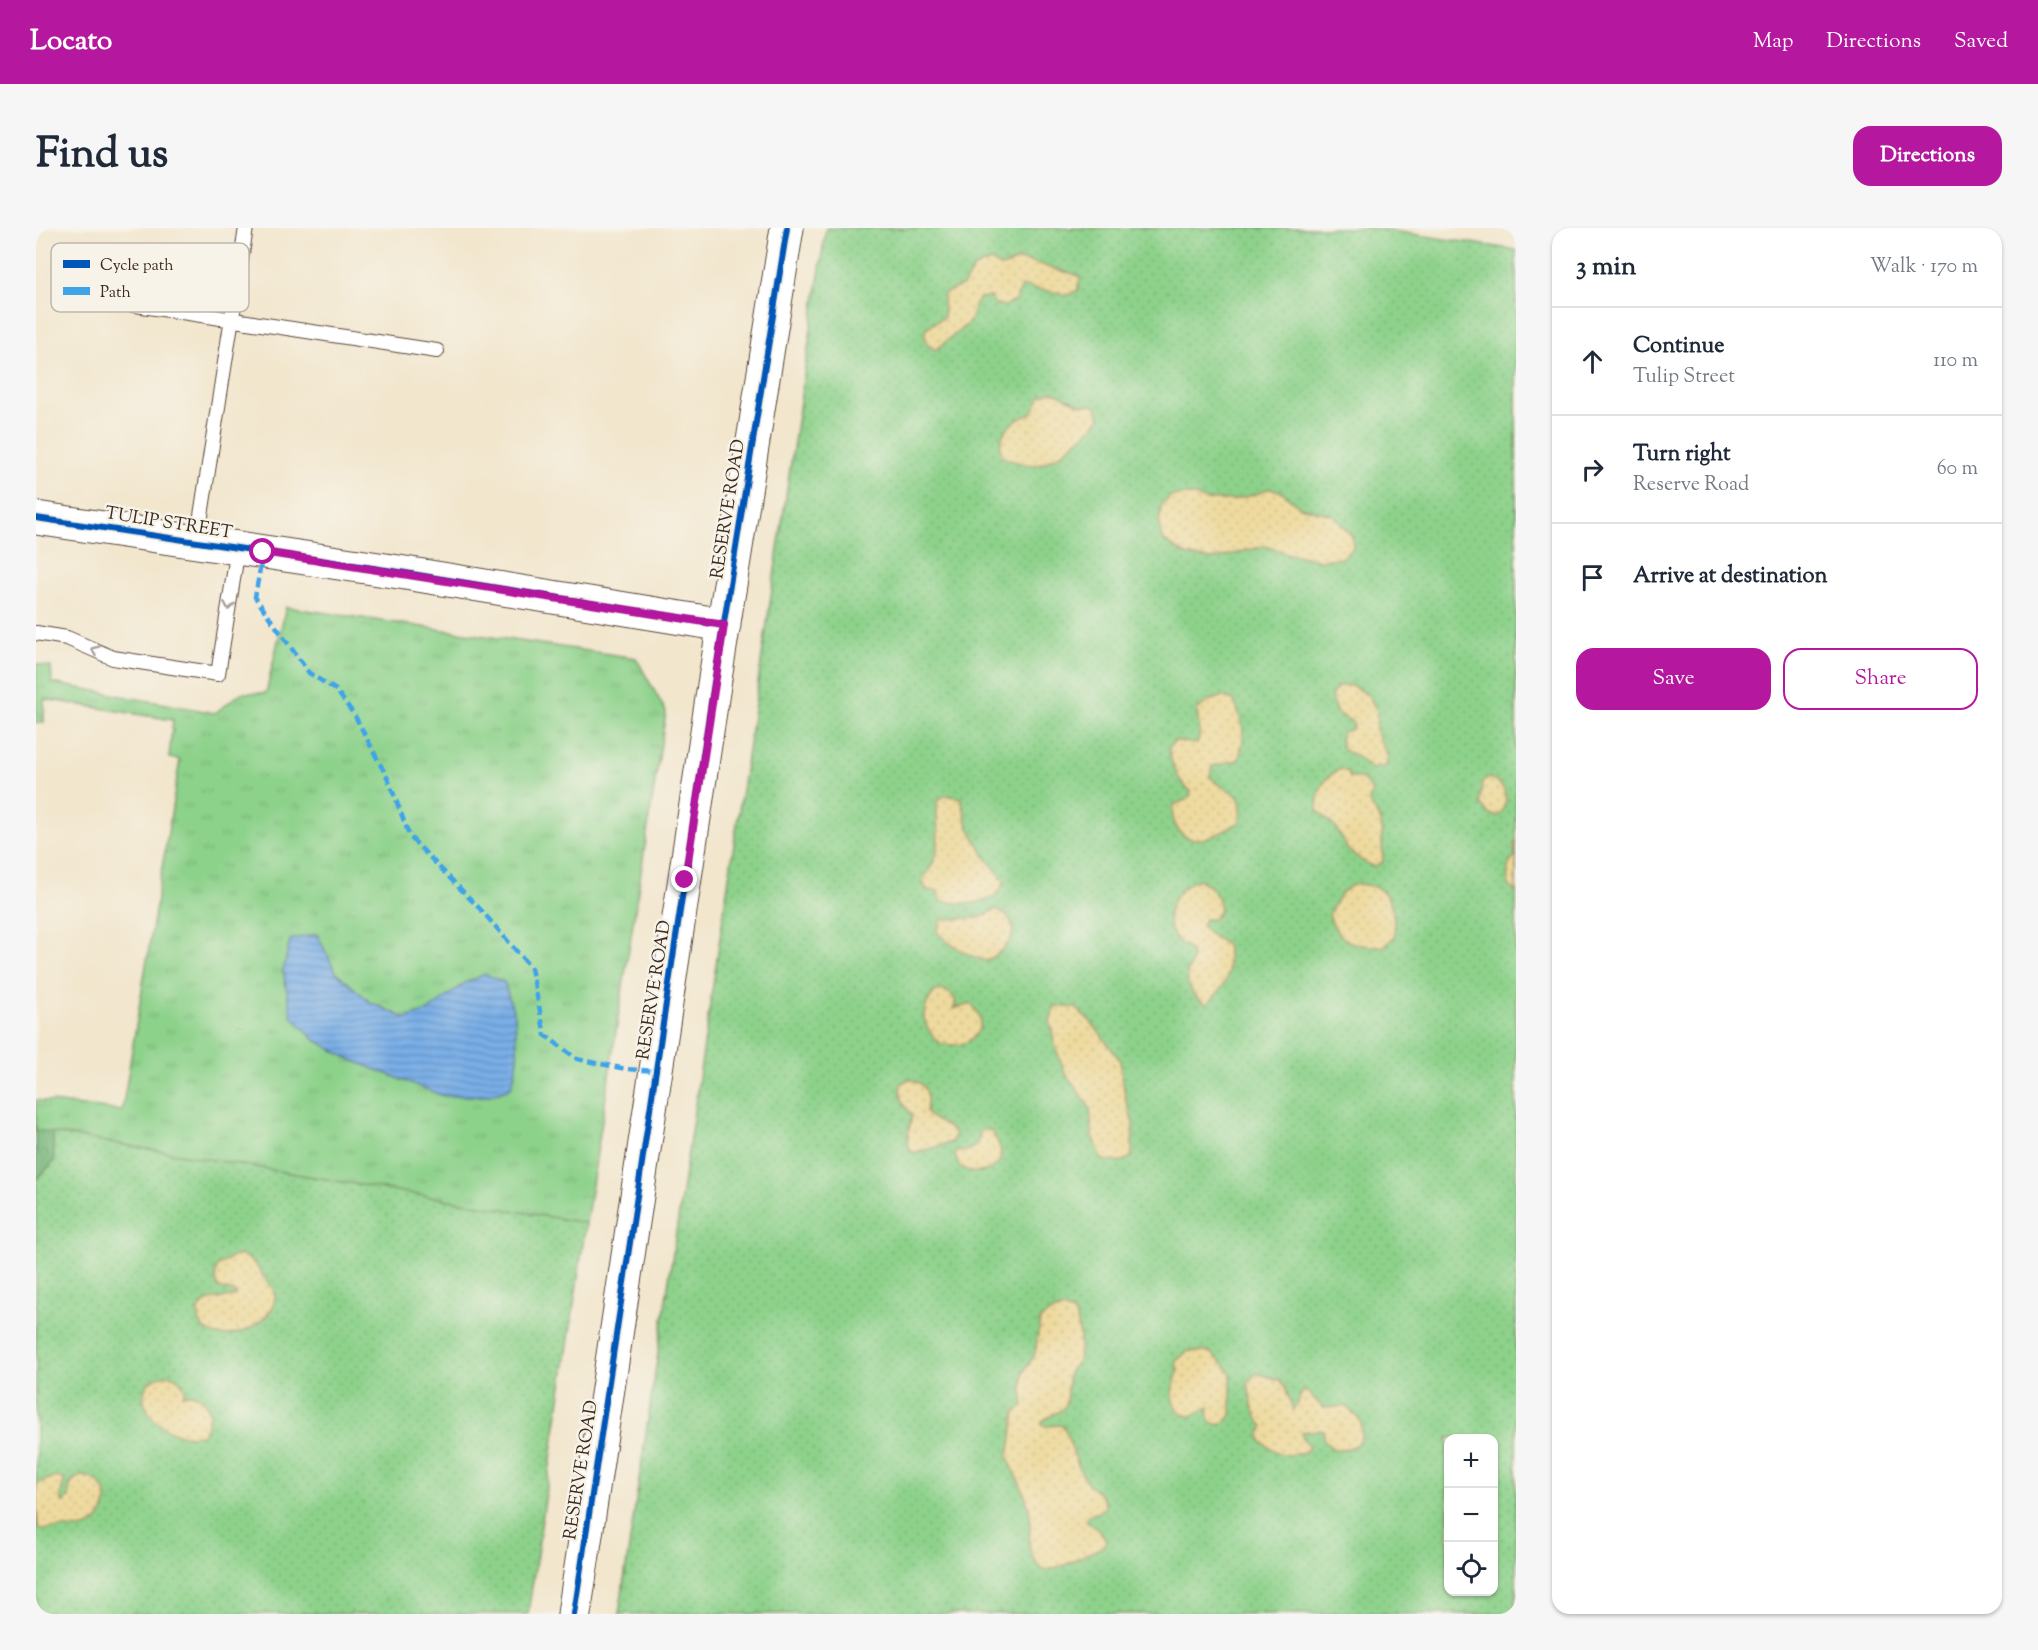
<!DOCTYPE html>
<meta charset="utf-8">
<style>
body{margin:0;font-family:"Sorts Mill Goudy",serif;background:#f6f6f7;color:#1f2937}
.controls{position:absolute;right:18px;bottom:18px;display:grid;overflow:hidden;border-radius:12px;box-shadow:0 2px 4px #0004}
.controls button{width:54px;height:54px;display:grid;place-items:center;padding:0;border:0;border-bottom:2px solid #e0e1e3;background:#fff;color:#1f2937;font:30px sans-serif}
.stop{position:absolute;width:18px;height:18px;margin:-14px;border:4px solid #b5179e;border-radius:50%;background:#fff}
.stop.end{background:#b5179e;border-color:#fff;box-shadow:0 2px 6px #0008}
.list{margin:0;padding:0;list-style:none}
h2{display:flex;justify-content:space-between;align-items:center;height:78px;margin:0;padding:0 24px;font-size:26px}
h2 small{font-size:20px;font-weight:400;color:#747a83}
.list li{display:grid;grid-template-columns:39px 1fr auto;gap:18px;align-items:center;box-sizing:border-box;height:108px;padding:0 24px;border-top:2px solid #e0e1e3}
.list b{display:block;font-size:22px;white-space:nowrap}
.list p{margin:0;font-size:20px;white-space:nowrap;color:#747a83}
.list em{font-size:20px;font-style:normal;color:#747a83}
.actions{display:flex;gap:12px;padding:18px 24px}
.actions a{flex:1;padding:14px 0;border:2px solid #b5179e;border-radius:18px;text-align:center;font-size:21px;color:#b5179e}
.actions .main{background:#b5179e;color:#fff}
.icon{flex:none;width:33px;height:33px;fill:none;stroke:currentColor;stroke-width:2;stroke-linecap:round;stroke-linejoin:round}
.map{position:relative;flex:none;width:1480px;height:1386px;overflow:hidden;border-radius:18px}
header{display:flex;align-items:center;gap:36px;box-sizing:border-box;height:84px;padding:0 30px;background:#b5179e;color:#fff}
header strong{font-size:28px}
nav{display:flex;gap:33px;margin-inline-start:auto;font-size:21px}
.intro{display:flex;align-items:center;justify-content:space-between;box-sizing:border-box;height:144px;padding:0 36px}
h1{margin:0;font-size:42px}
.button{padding:15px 27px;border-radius:18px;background:#b5179e;color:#fff;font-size:21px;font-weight:700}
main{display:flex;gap:36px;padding:0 36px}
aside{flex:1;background:#fff;border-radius:18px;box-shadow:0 2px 4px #0004}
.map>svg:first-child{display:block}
.grass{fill:url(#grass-dots);stroke:#647e54;stroke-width:1.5;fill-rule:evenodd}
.forest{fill:url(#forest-crowns);stroke:#566f4a;stroke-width:1.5}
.sand{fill:url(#sand-dots);stroke:#94825e;stroke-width:1.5}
.park{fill:url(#park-tufts);stroke:#647e54;stroke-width:1.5}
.water{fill:url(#water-rules);stroke:#5a6c82;stroke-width:1.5}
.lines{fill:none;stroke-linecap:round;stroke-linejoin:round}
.service-casing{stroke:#564638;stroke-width:16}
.tertiary-casing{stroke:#564638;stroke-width:35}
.service{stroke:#fff;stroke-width:14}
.tertiary{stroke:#fff;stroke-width:33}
.quiet{stroke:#3fa3ea;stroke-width:4.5;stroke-dasharray:9 4.5;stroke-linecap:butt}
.cycleway-casing{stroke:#f7f3e8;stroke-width:10}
.cycleway{stroke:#0057b8;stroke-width:6}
.oneway{stroke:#a79f9a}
.route{stroke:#b5179e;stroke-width:8}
.labels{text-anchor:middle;stroke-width:5;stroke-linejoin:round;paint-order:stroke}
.street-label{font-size:18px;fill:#3b2a1e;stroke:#f7f3e8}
.key{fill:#f7f3e8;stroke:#bfb7ab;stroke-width:1.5}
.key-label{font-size:16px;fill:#3b2a1e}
</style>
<header>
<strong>Locato</strong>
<nav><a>Map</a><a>Directions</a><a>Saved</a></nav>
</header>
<div class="intro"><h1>Find us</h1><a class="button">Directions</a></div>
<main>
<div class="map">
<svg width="1480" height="1386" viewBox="0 0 1480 1386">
<defs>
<pattern id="grass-dots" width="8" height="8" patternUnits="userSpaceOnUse" patternTransform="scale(1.5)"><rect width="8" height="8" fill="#8dd28b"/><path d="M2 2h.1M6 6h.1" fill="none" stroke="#7bb478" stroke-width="1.8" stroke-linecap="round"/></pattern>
<pattern id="forest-crowns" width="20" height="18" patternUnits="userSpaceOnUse" patternTransform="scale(1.5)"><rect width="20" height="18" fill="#72b477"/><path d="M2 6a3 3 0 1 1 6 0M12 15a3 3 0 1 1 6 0" fill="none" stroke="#5f9361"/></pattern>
<pattern id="sand-dots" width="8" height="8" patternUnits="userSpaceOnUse" patternTransform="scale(1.5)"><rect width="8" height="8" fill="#eeda9e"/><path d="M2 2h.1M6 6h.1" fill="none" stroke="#cdbb88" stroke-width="1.8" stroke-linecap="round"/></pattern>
<pattern id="park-tufts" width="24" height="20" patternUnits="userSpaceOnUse" patternTransform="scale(1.5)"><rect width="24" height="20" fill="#8dd28b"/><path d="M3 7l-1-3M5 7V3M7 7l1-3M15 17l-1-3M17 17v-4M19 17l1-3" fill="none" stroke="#7bb478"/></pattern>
<pattern id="water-rules" width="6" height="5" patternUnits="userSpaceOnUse" patternTransform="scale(1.5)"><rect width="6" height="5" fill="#79aee7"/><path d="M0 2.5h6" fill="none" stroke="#648ebb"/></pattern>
</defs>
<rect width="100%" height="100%" fill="#f7f3e8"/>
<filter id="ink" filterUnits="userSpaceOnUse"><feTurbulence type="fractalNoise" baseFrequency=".0167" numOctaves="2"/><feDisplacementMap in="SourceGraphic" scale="12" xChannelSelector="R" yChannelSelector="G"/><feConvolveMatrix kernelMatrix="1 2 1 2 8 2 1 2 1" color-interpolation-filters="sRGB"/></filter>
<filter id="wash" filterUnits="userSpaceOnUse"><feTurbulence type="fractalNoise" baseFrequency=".008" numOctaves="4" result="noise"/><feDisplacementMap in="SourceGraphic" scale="24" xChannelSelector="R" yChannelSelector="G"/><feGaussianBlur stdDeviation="1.35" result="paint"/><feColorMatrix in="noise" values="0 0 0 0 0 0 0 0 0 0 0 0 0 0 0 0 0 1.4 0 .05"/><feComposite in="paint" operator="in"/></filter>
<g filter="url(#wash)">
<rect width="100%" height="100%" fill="#f2e6cd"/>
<path class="grass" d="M790,0h547l143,22v1364h-897zM1412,1210h46v154h-46z
M0,902l550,93 -58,391h-492z"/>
<path class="forest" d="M0,887l16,3 2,43 -18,19z"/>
<path class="sand" d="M981,32c13,0 23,5 35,8 10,4 18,3 28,9l-2,13 -9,5 -47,-9 -7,15 -10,5 -10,-2 -5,-7 -10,1 -5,6 -5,18 -35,28c-10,-6 -12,-11 -9,-22l18,-11 -1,-22 6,-4 14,-5 11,-18 17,-7 9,6 8,-2z
M1016,163l29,14h11l6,4 2,10c-14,15 -44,44 -66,46 -10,0 -22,-5 -32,-8 -7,-23 10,-37 30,-44l9,-17z
M1234,260l12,4 18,15 33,8 19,21 1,12 -11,10 -21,2 -32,-6 -24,-8 -51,13 -26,-3 -24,-15 -5,-15 2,-20 10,-10 21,-1 14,5h26l22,-5z
M1315,457l17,10 9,16 -1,20 12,26 -2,9 -14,3 -15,-12 -14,-7 -3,-10 2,-8 8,-2 4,-5 -2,-3 -16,-10 -5,-16 7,-10z
M1187,468l11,4c9,24 13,35 4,60l-26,6 -2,11c19,19 36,10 30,45 -17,10 -49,30 -63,6 -5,-8 -5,-14 -3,-23l15,-7 2,-7c-12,-8 -22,-30 -22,-44l6,-6 22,3c6,-14 0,-21 0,-34l11,-9z
M1304,541l8,3 2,6h12l10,13 -3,11 12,19 2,41 -9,5 -10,-5 -16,-12 -12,-22 -19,-18c0,-19 6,-32 23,-41z
M1453,550c18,5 22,25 9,38l-9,-2 -9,-10 2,-21z
M909,567l16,3 7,28 18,32 19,23c-2,3 -4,9 -7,12 -14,14 -40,11 -57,8l-4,-10 -10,-1 -5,-10c23,-27 14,-45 15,-78z
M1480,613v51l-8,-8c-1,-11 -2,-19 7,-27l-1,-13z
M1162,651c14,7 21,16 22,32l-6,8h-9l-3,6 5,7 19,13c6,28 3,40 -20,59 -10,-4 -20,-18 -19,-30 1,-6 6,-12 5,-18 -1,-7 -7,-9 -12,-13 -17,-17 -14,-37 2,-54 4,-4 11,-7 16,-10z
M1319,656c36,0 39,21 40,52l-10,10c-28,1 -46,-1 -56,-31 7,-14 10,-24 26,-31z
M960,681c32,16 13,40 -10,52 -19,-6 -35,-14 -49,-29l5,-13 37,-1z
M909,762l10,8v7l-2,4 18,-5c19,17 6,40 -17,41 -5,0 -10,-1 -15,-2 -17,-18 -21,-31 -4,-52z
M1019,778l21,2 16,15 28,37 5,36 8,27 -1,34 -12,5 -18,-2 -10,-27 -2,-25 -25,-35 -10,-27 -5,-25z
M873,851c21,5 19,15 17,34 8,10 20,9 29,21l-3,8c-14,3 -25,10 -40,10 -10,-12 -1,-24 0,-38 -10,-10 -13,-17 -11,-31z
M950,901l6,2c3,7 9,15 9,22 1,14 -17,21 -29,19 -4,-1 -9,-4 -13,-6l-4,-10 1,-4 11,-1 10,-6 3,-13z
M204,1027c15,5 17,13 26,25 4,5 8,8 9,15 2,34 -77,63 -77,15 11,-14 21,-10 37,-14v-4l-17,-4 -3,-13 2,-8 15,-10z
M1025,1081l13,4c6,11 9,39 2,51 0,1 -7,6 -7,7l-3,31 -3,7 -21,12v4l5,1 14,-1 4,4c6,17 11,35 20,50 7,13 22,15 20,30l-17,7 -2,5 13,9 7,9 -2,7 -39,19 -21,6c-26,-27 -9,-34 -15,-62 -4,-18 -14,-36 -22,-53l4,-11 4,-33 9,-6 -2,-13 1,-19 12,-20 5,-34 11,-8z
M1152,1123l22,1 14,12 7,10v41l-4,6 -9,4 -7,-3 -3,-7 1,-8 -17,9 -9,-1 -7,-6 -4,-16 6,-22 -2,-10z
M1220,1145l24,7 6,10 7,20 10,-19 6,2 14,15 22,-2c15,12 20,16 15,36 -16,10 -25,14 -37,-4l1,-8 -22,2v5l7,10 -2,4c-22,8 -29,3 -46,-10l-1,-9 4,-6c-11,-9 -15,-30 -16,-44z
M134,1147c8,2 13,7 15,16l-2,4c25,-7 34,24 18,40 -52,8 -82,-57 -31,-60z
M48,1248c5,1 12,4 16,8 13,14 3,37 -12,43 -9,4 -18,0 -28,1 -9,1 -13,3 -22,0l-2,-42c7,-6 18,-11 28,-7 0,9 -5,14 -2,22l3,1 4,-5c-1,-11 3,-20 15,-21z"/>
<path class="park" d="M250,379l350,51 30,54 -80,511 -550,-93v-30l86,11 58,-351 -11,-2 4,-38 -129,-21v24h-8v-59l15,3 1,16 163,30 26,-20h25z"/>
<path class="water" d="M281,706l19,38 34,30 35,16 23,-7 37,-28 20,-9 19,8 11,35 3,44 -7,27 -25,8h-43l-94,-37 -34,-19 -23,-23 -9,-46 7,-31z"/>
</g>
<g filter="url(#ink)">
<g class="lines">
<g class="service-casing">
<path id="service" d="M93,76l308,47
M161,313l49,-313
M0,405l31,5 46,20 105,16 20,-126"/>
</g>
<g class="tertiary-casing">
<path id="tertiary" d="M0,290l363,54 325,53
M538,1386l140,-929 73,-457"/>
</g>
<use href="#service" class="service"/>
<use href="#tertiary" class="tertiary"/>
<path class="quiet" d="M227,324l-8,45 54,76 27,17 19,26 33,63 22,58 72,74 49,57 14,67 32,24 49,10 30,2"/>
<g class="cycleway-casing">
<path id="cycleway" d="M0,290l363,54 325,53
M538,1386l140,-929 73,-457"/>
</g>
<use href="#cycleway" class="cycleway"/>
</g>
<defs><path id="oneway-chevron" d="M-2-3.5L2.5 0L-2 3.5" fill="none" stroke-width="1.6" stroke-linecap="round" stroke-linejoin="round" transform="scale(1.5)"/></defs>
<g class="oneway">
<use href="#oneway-chevron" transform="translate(193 378) rotate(99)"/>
<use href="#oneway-chevron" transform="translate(59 422) rotate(-156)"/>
</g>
</g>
<g class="lines" filter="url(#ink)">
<path class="route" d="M227,324l461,73 -39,255"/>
</g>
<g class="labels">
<g class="street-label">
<text transform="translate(691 281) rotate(-81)" y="6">RESERVE ROAD</text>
<text transform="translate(133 294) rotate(9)" y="6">TULIP STREET</text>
<text transform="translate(617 762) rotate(-81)" y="6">RESERVE ROAD</text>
<text transform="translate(544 1242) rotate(-81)" y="6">RESERVE ROAD</text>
</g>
</g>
<rect x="15" y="15" width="198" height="69" rx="9" class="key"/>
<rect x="27" y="32" width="27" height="8" fill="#0057b8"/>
<rect x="27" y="59" width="27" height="8" fill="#3fa3ea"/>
<g class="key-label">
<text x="64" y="42">Cycle path</text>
<text x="64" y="69">Path</text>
</g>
</svg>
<div class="controls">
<button>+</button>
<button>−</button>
<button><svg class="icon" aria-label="locate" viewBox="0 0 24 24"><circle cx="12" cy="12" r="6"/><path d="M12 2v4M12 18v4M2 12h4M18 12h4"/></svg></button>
</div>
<div class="stop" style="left:227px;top:324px"></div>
<div class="stop end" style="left:649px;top:652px"></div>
</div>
<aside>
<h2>3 min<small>Walk · 170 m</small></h2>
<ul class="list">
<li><svg class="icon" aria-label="ahead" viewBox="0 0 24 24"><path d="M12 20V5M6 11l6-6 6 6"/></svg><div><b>Continue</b><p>Tulip Street</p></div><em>110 m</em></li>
<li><svg class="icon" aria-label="right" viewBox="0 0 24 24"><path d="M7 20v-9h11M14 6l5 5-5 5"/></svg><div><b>Turn right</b><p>Reserve Road</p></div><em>60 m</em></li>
<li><svg class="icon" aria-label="arrive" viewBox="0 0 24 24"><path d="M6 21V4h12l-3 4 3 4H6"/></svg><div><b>Arrive at destination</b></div></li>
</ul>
<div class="actions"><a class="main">Save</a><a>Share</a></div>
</aside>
</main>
